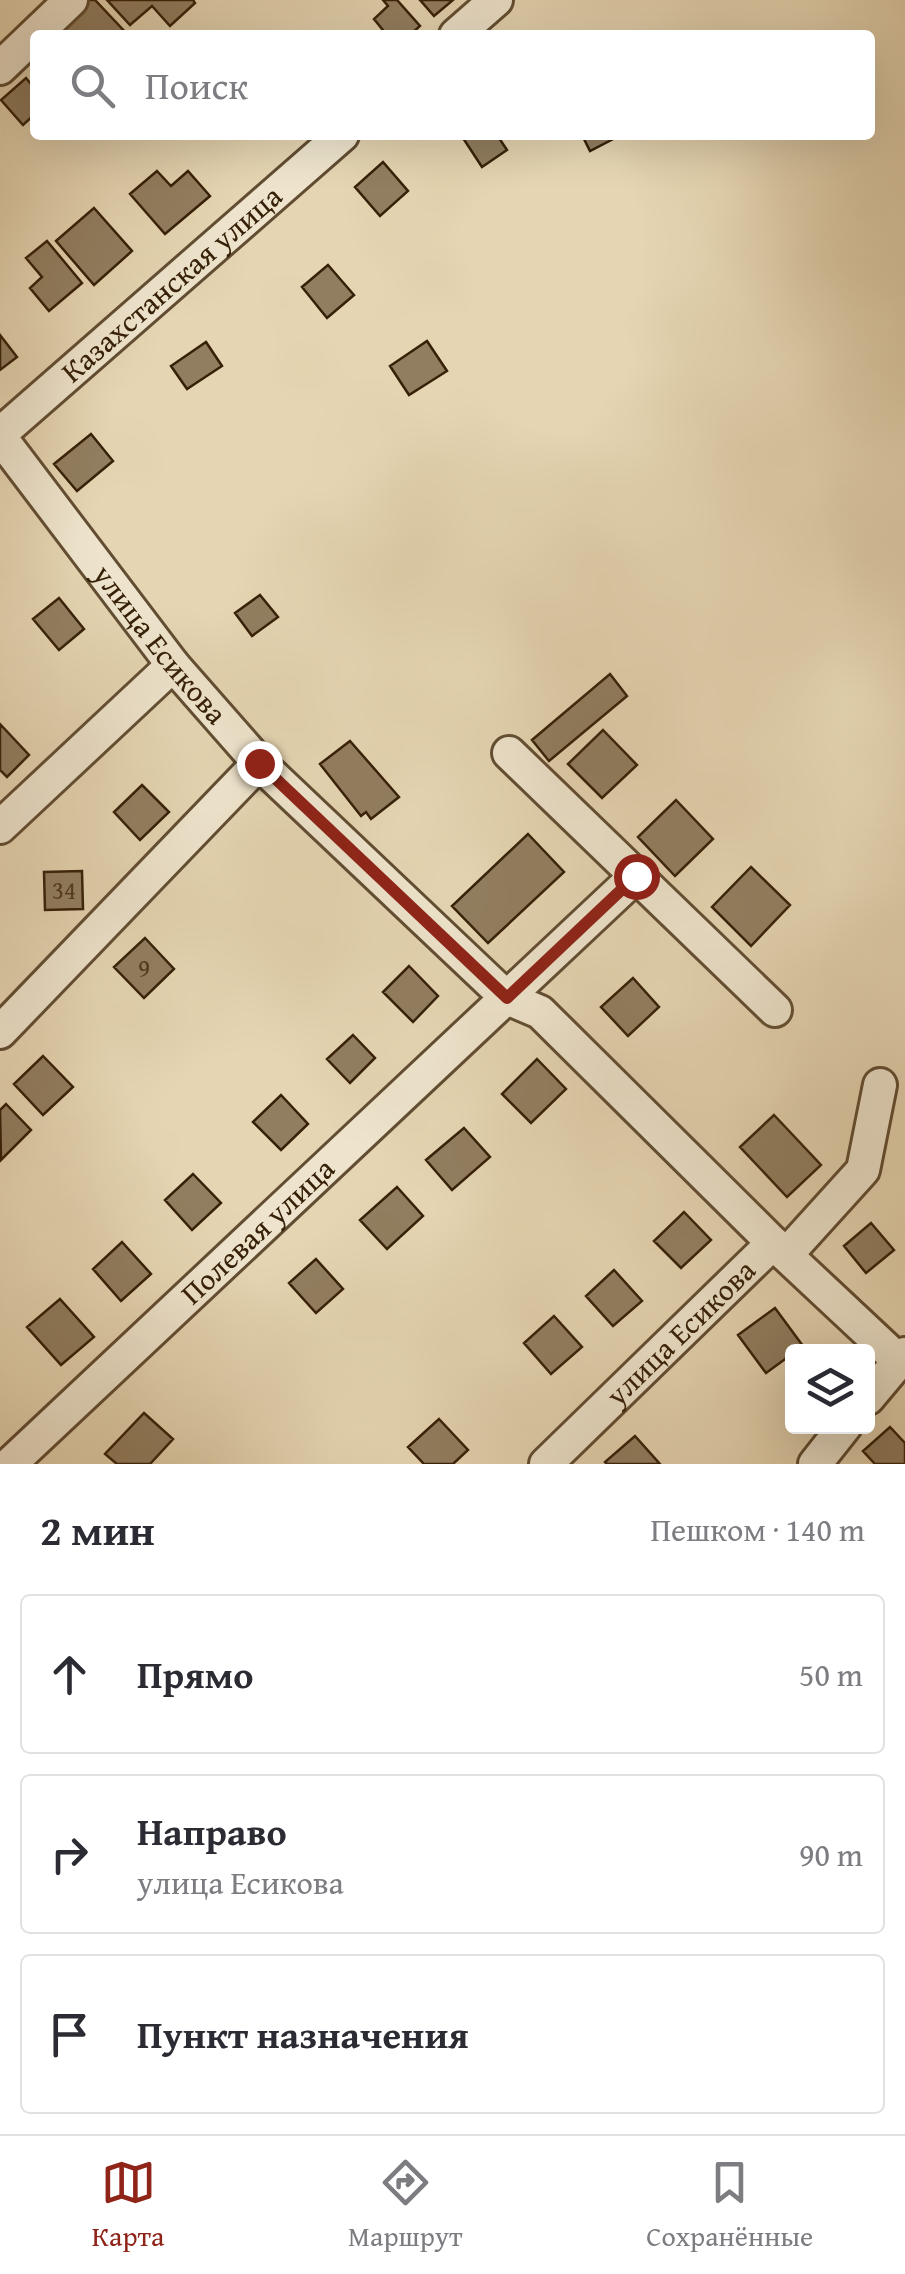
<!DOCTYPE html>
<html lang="ru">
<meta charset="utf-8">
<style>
body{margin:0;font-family:"Gentium Book Plus",serif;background:#f7f7f7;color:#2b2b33}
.controls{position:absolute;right:30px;bottom:30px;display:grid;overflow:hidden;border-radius:10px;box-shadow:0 10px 40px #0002}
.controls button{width:90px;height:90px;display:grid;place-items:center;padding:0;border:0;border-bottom:2px solid #e1e1e2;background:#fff;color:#2b2b33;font:50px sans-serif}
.stop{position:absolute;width:30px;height:30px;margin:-22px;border:8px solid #8f2418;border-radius:50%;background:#fff}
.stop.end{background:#8f2418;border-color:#fff;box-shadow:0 2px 10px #0008}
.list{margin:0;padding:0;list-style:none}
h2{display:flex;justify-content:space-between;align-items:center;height:130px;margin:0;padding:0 40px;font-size:42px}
h2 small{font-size:32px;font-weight:400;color:#7c7c81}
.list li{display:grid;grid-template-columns:65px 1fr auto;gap:30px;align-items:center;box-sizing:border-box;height:160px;margin:0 20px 20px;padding:0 20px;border:2px solid #e1e1e2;border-radius:10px}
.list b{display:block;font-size:38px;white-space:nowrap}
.list p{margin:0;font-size:32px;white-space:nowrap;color:#7c7c81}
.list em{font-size:32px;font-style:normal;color:#7c7c81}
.icon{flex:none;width:55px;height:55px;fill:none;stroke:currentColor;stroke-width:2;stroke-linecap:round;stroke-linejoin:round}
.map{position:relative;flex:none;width:905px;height:1464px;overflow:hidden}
.search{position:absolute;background:#fff;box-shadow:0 10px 40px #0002;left:30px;right:30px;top:30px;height:110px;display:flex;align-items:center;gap:25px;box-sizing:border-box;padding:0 35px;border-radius:10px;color:#7c7c81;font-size:38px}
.sheet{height:670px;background:#fff}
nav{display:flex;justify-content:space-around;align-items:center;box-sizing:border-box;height:140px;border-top:2px solid #e1e1e2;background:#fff;font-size:28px;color:#7c7c81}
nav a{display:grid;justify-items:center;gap:5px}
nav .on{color:#8f2418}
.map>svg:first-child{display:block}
.building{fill:#917e60;stroke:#362008;stroke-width:2.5}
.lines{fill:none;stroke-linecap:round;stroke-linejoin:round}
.minor-casing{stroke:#624d32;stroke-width:38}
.minor{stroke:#eee4cd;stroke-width:32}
.route{stroke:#8f2418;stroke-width:12}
.labels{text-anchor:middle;stroke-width:9;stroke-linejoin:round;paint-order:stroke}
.number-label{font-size:25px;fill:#4d381e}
.street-label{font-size:30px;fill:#362008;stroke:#eee4cd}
</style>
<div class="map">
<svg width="905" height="1464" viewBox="0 0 905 1464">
<rect width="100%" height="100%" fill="#e5d5b2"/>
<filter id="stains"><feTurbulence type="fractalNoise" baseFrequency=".002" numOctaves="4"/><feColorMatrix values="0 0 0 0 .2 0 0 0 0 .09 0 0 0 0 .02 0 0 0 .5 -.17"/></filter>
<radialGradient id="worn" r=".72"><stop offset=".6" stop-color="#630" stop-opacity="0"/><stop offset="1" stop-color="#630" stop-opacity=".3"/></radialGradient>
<path class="building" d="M89,0h6l33,35h-77z
M107,0h86l2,3 -25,23 -18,-20 -22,19z
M383,0h14l23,26 -10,9h-23l-13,-16 14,-13z
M420,0h33l-19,16z
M26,78l9,11v25l-12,11 -22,-25z
M461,135h36l10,15 -25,17z
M582,135h34l1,2 -27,14z
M383,162l25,29 -28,25 -25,-29z
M157,171l14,15 17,-15 22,25 -45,38 -35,-40z
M94,208l38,43 -38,34 -38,-44z
M47,241l35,42 -33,28 -19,-23 12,-11 -16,-19z
M328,265l26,30 -27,23 -25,-31z
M0,335l17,22 -17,13z
M427,341l20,30 -38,24 -19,-29z
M206,342l16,24 -35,23 -16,-23z
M91,434l22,27 -36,30 -23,-27z
M260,595l18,22 -26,19 -17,-23z
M59,598l25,31 -25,21 -26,-31z
M610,674l17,22 -78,65 -17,-21z
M0,724l29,31 -22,22 -7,-7z
M603,730l34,35 -35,33 -34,-34z
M350,741l49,56 -28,22 -5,-7 -5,4 -41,-52z
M142,785l27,27 -29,28 -26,-28z
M676,800l37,39 -38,37 -37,-39z
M528,834l36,38 -76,71 -36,-37z
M751,867l39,38 -39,41 -39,-39z
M82,871l1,38 -38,1 -1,-38z
M145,938l29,31 -30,29 -30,-31z
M409,966l29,30 -25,26 -30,-30z
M633,978l26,29 -31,29 -27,-29z
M353,1035l22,23 -25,25 -23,-24z
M43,1056l30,31 -30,28 -29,-31z
M537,1059l29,30 -35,34 -29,-29z
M281,1095l27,29 -27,26 -28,-28z
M6,1104l25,26 -30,30 -1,-50z
M774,1115l47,50 -34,32 -47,-50z
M464,1128l26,29 -38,33 -26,-30z
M193,1174l28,29 -29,27 -27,-30z
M397,1187l26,29 -36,33 -27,-29z
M684,1212l27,28 -30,28 -27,-27z
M871,1223l23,27 -28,23 -22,-27z
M122,1242l29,32 -30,27 -28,-32z
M316,1259l27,30 -27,24 -27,-30z
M614,1270l28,31 -29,25 -27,-30z
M60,1299l34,38 -33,28 -34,-38z
M775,1308l28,38 -37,27 -28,-38z
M554,1316l28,31 -31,27 -27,-31z
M144,1413l29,26 -23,25h-33l-12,-10z
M439,1419l29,31 -15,14h-29l-16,-17z
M890,1427l15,16v21h-30l-12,-13z
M635,1436l25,28h-53l-2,-2z"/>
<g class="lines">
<g class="minor-casing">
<g id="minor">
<path d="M456,35l40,-35"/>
<path d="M0,68l71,-68"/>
<path id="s1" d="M0,434l342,-299"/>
<path id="s2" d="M0,437l173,228 86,98 248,235 33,14 233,231 125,117"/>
<path d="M509,753l266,257"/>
<path d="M0,827l173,-162"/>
<path d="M0,1032l259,-269"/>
<path d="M786,1255l77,-85 17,-85"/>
<path d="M868,1398l37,-44"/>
<path id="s3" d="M10,1464l626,-588"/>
<path id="s4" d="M546,1464l227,-221"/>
<path d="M815,1464l30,-38"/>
</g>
</g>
<use href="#minor" class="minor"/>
</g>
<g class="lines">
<path class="route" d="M259,763l248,235 129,-122"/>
</g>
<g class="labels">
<g class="number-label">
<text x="64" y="899">34</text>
<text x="144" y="977">9</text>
</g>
<g class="street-label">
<text dy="10" stroke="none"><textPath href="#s1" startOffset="228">Казахстанская улица</textPath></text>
<text dy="10" stroke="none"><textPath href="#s2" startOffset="262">улица Есикова</textPath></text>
<text dy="10" stroke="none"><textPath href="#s3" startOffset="340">Полевая улица</textPath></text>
<text dy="10" stroke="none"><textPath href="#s4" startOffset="188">улица Есикова</textPath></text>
</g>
</g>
<rect width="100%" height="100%" filter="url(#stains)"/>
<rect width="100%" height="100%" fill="url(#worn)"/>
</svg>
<div class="controls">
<button><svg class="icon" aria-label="layers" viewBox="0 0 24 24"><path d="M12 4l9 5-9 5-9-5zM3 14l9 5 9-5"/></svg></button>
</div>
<div class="stop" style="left:636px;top:876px"></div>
<div class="stop end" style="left:259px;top:763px"></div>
<div class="search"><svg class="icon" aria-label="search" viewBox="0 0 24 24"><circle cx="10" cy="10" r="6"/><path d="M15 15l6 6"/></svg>Поиск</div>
</div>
<section class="sheet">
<h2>2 мин<small>Пешком · 140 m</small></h2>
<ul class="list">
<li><svg class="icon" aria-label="ahead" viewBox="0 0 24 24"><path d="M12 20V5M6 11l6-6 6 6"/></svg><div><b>Прямо</b></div><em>50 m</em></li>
<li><svg class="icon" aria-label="right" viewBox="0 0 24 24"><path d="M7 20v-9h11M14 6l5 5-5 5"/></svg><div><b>Направо</b><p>улица Есикова</p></div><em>90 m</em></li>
<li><svg class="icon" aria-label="arrive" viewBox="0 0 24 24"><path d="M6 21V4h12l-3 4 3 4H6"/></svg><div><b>Пункт назначения</b></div></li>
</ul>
</section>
<nav>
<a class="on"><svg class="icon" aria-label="map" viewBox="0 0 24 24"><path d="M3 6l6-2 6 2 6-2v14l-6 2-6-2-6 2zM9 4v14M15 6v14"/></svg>Карта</a>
<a><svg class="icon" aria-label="directions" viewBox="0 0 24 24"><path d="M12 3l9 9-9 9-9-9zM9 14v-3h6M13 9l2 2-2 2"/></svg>Маршрут</a>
<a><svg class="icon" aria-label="saved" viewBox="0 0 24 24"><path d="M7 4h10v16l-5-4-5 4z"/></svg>Сохранённые</a>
</nav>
